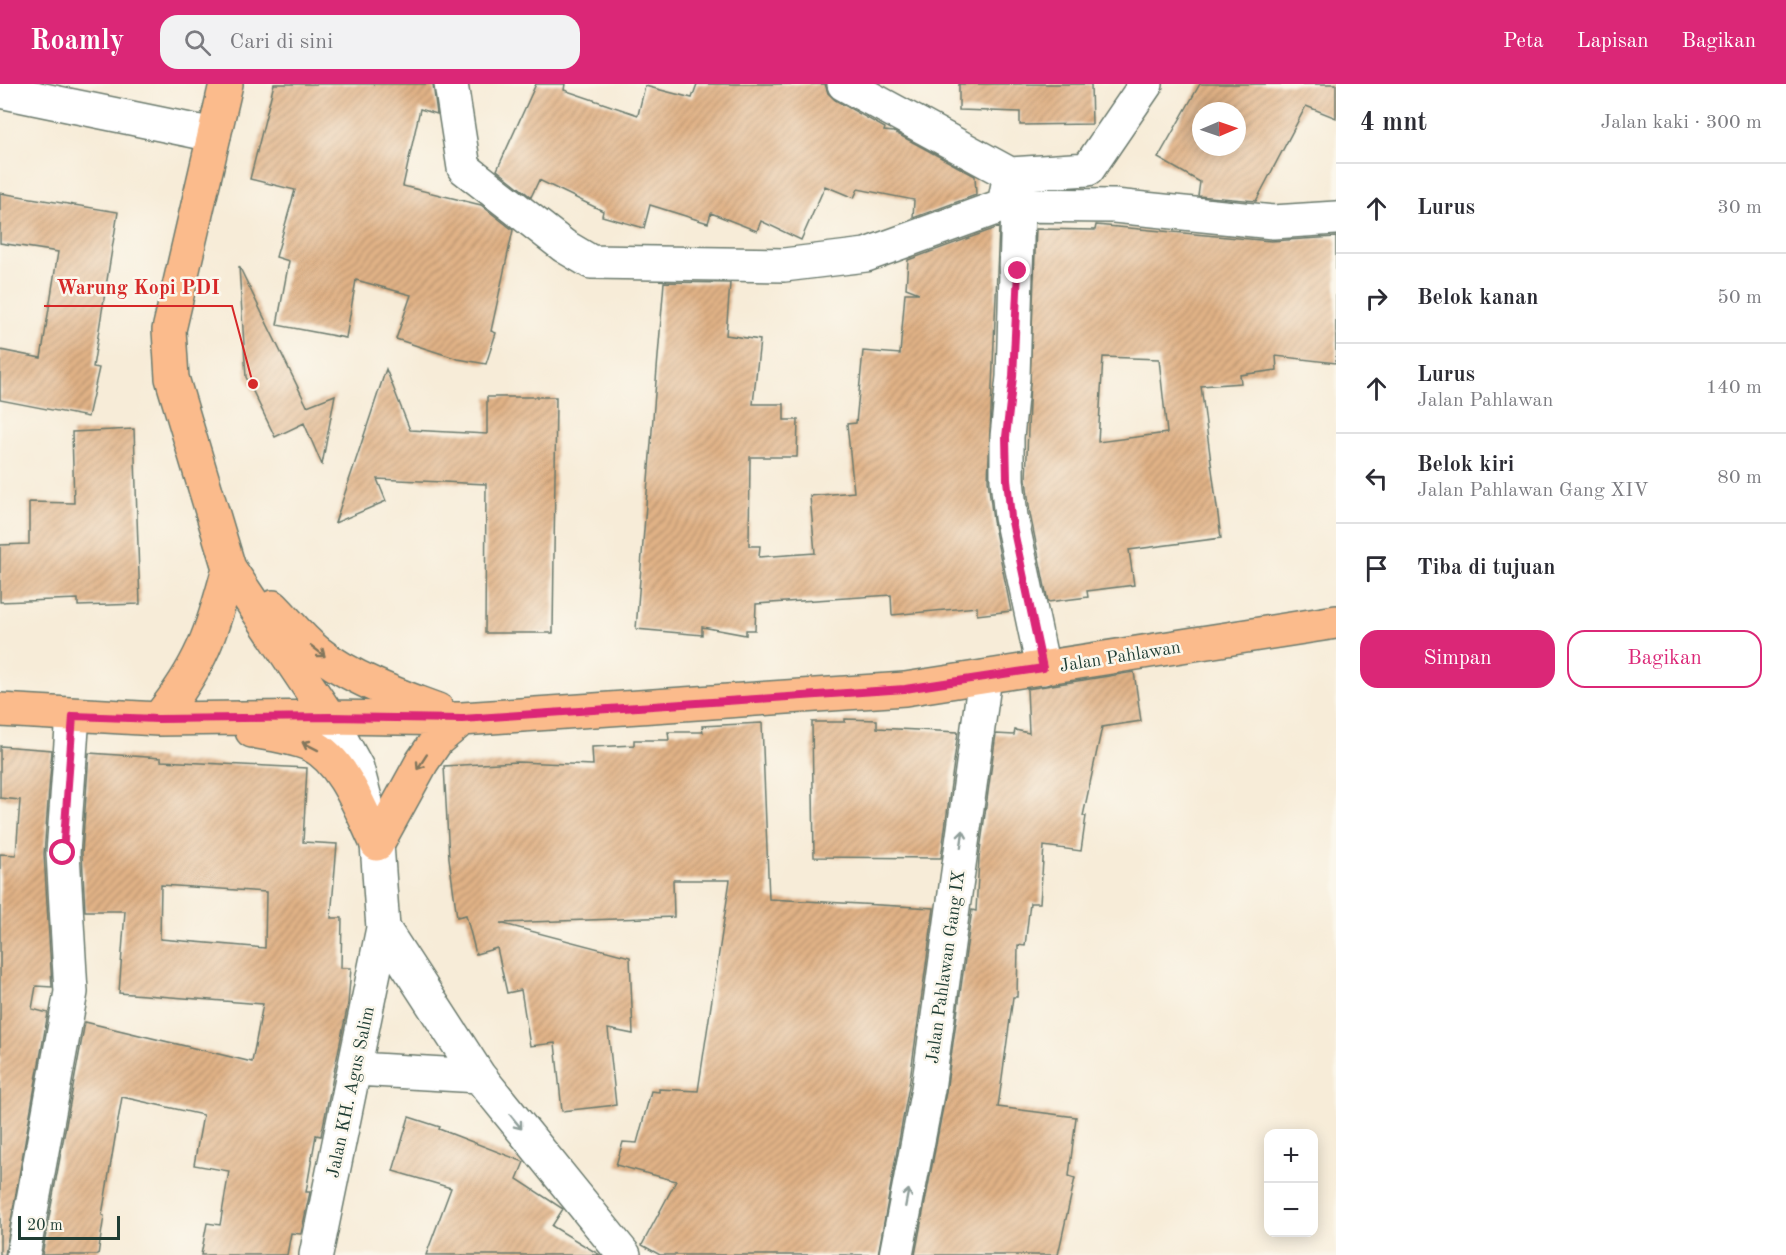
<!DOCTYPE html>
<html lang="id">
<meta charset="utf-8">
<style>
body{margin:0;font-family:"Old Standard TT",serif;background:#f2f2f3;color:#2b2b33}
.controls{position:absolute;right:18px;bottom:18px;display:grid;overflow:hidden;border-radius:12px;box-shadow:0 3px 15px #0003}
.controls button{width:54px;height:54px;display:grid;place-items:center;padding:0;border:0;border-bottom:2px solid #e1e1e2;background:#fff;color:#2b2b33;font:30px sans-serif}
.compass{position:absolute;left:1192px;top:18px;width:54px;height:54px;border-radius:50%;background:#fff;box-shadow:0 3px 15px #0003;rotate:88deg}
.scale{position:absolute;left:18px;bottom:15px;width:102px;box-sizing:border-box;padding-left:6px;border:3px solid #1f3d34;border-top:0;font-size:16px;line-height:21px;white-space:nowrap;color:#1f3d34;-webkit-text-stroke:4px #fbf7ec;paint-order:stroke}
.stop{position:absolute;width:18px;height:18px;margin:-14px;border:4px solid #db2777;border-radius:50%;background:#fff}
.stop.end{background:#db2777;border-color:#fff;box-shadow:0 2px 6px #0008}
.list{margin:0;padding:0;list-style:none}
h2{display:flex;justify-content:space-between;align-items:center;height:78px;margin:0;padding:0 24px;font-size:26px}
h2 small{font-size:20px;font-weight:400;color:#7c7c81}
.list li{display:grid;grid-template-columns:39px 1fr auto;gap:18px;align-items:center;box-sizing:border-box;height:90px;padding:0 24px;border-top:2px solid #e1e1e2}
.list b{display:block;font-size:22px;white-space:nowrap}
.list p{margin:0;font-size:20px;white-space:nowrap;color:#7c7c81}
.list em{font-size:20px;font-style:normal;color:#7c7c81}
.actions{display:flex;gap:12px;padding:18px 24px}
.actions a{flex:1;padding:14px 0;border:2px solid #db2777;border-radius:18px;text-align:center;font-size:21px;color:#db2777}
.actions .main{background:#db2777;color:#fff}
.icon{flex:none;width:33px;height:33px;fill:none;stroke:currentColor;stroke-width:2;stroke-linecap:round;stroke-linejoin:round}
.map{position:relative;flex:none;width:1336px;height:1171px;overflow:hidden}
header{display:flex;align-items:center;gap:36px;box-sizing:border-box;height:84px;padding:0 30px;background:#db2777;color:#fff}
header strong{font-size:28px}
nav{display:flex;gap:33px;margin-inline-start:auto;font-size:21px}
.search{width:420px;height:54px;background:#f2f2f3;display:flex;align-items:center;gap:15px;box-sizing:border-box;padding:0 21px;border-radius:18px;color:#7c7c81;font-size:22px}
main{display:flex}
aside{flex:1;background:#fff}
.map>svg:first-child{display:block}
.building{fill:url(#building-hatch);fill-rule:evenodd}
.lines{fill:none;stroke-linecap:round;stroke-linejoin:round}
.minor-casing{stroke:#6b7a6d;stroke-width:36}
.major-casing{stroke:#6b7a6d;stroke-width:36}
.minor{stroke:#fff;stroke-width:33}
.major{stroke:#fbbb8c;stroke-width:33}
.oneway{stroke:#82765c}
.oneway2{stroke:#8f9e9a}
.route{stroke:#db2777;stroke-width:8}
.labels{text-anchor:middle;stroke-width:5;stroke-linejoin:round;paint-order:stroke}
.street-label{font-size:18px;fill:#1f3d34;stroke:#fbf7ec}
.leader{fill:none;stroke:#d62828;stroke-width:2}
.callout-dot{fill:#d62828;stroke:#fbf7ec;stroke-width:2}
.callout-label{font-size:20px;text-anchor:middle;font-weight:bold;fill:#d62828;stroke:#fbf7ec;stroke-width:5;stroke-linejoin:round;paint-order:stroke}
</style>
<header>
<strong>Roamly</strong>
<div class="search"><svg class="icon" aria-label="search" viewBox="0 0 24 24"><circle cx="10" cy="10" r="6"/><path d="M15 15l6 6"/></svg>Cari di sini</div>
<nav><a>Peta</a><a>Lapisan</a><a>Bagikan</a></nav>
</header>
<main>
<div class="map">
<svg width="1336" height="1171" viewBox="0 0 1336 1171">
<defs>
<pattern id="building-hatch" width="6" height="6" patternUnits="userSpaceOnUse" patternTransform="scale(1.5)"><rect width="6" height="6" fill="#e1b286"/><path d="M-1 1l2-2M0 6l6-6M5 7l2-2" fill="none" stroke="#b6926e"/></pattern>
</defs>
<rect width="100%" height="100%" fill="#fbf7ec"/>
<filter id="ink" filterUnits="userSpaceOnUse"><feTurbulence type="fractalNoise" baseFrequency=".0167" numOctaves="2"/><feDisplacementMap in="SourceGraphic" scale="12" xChannelSelector="R" yChannelSelector="G"/><feConvolveMatrix kernelMatrix="1 2 1 2 8 2 1 2 1" color-interpolation-filters="sRGB"/></filter>
<filter id="wash" filterUnits="userSpaceOnUse"><feTurbulence type="fractalNoise" baseFrequency=".008" numOctaves="4" result="noise"/><feDisplacementMap in="SourceGraphic" scale="24" xChannelSelector="R" yChannelSelector="G"/><feGaussianBlur stdDeviation="1.35" result="paint"/><feColorMatrix in="noise" values="0 0 0 0 0 0 0 0 0 0 0 0 0 0 0 0 0 1.4 0 .05"/><feComposite in="paint" operator="in"/></filter>
<g filter="url(#wash)">
<rect width="100%" height="100%" fill="#f7ecd8"/>
<g id="blocks">
<path class="building" d="M274,0h159l4,30 -17,-5 -17,77 78,19 32,25 -22,101 5,2 -10,31 -28,-5 -62,-20 15,-44 -55,-15 -10,58 -69,-13 12,-64 -13,-4 19,-67 -45,-11z
M536,0h29l-1,6 74,25 7,-29 47,12 5,-14h128l3,9 7,7 50,28 -1,3 10,1 81,44 1,19 -63,23 1,-18 -56,-11 -4,9 -29,-12 -24,54 -40,-19 -4,10 -46,-18 -3,10 -58,-18 -6,23 -42,-12 1,-5 -64,-31 -8,17 -34,-27z
M959,0h132l1,40 -72,1v-13l-61,-2z
M1200,0h136v34l-30,-12 -50,95 -58,-5 2,-14 -42,-24zM1201,27h36v36h-36z
M0,109l118,19 -25,155 6,1 -11,49 -88,-17v-50l41,8 17,-106 -58,-9z
M1096,141l175,16 65,-4v126l-60,-7 1,14 -37,5 1,8 -40,3 20,152 -92,12 5,35 -47,6 1,6 -40,5 -18,-88 -4,-35 10,-250 59,1zM1103,273l56,2 8,74 -69,9z
M999,143l-11,253 5,41 18,90 -34,4v-8l-85,8 -1,-20 -135,9 -1,26h-9v5l-44,-8v8l-66,-6 28,-347 66,1 -4,52 34,5 -7,64h31v16h14l-1,37h-47l-1,89h11l-1,11 56,-4 -5,-57 44,-4 -7,-68 9,-1 7,-72 37,3 5,-61h14l-13,-5 2,-28z
M239,182l68,140 28,-11 -13,70 -18,-42 -29,14 -29,-60z
M386,285l24,61 77,4v-37h69l-3,236h-68l1,-149 -109,-5 9,22 -51,22z
M134,345l6,175 -62,2v-7l-78,3v-57l29,-1v-42l45,1 -2,-71z
M1134,588l7,49 -39,6 -19,89h3l-5,35 -37,-5 -4,57h-10l-5,43 -7,-1 -1,52h-4l-15,110 78,10 -7,59 6,2 -17,77h-143l31,-163 26,-182 4,1 3,-53 17,-124 18,1 1,-5 14,3 -2,-44z
M845,635l32,1v8l81,4 -17,126 -127,-1 -2,-135h33z
M762,639l7,176 165,9 -25,178 -31,169h-218l-18,-10 34,-64 -60,-16 7,-23 14,1 14,-52 8,1v-3l39,2 32,-211h-57l1,37 -174,6 130,34 3,77 -25,-5 8,76 -54,6 -7,-68 -25,3 -9,-56 -14,3 -10,-45 -21,6 -10,-39 -9,2 -8,-59 -5,-92 73,-4 76,3 -1,-18 42,-2v-5h35l-1,-8h35l-1,-6z
M0,662l52,4 -8,104 8,133 -16,-1 -4,23 16,4 -43,242h-5v-401l16,1 4,-55 -20,-2z
M89,669l72,5v3l146,7 -4,74 34,2 -6,74h11l-1,50h10l-3,36 -27,132 -5,-1 -10,57h4l-9,42 -10,-1 -4,22h-86l6,-32 13,2 9,-54 -35,-6 9,-50 -81,-18 -20,118 2,1 -6,39h-56l43,-233 167,40 11,-58 -144,-11 6,-82h-40l-3,-58zM161,801l105,7 -1,56 -105,-9z
M409,1033l31,10 -1,2 85,33 -7,17 46,30 -11,17 48,29h-174l25,-67 -58,-17z"/>
</g>
</g>
<g filter="url(#ink)">
<use href="#blocks" fill-opacity="0" stroke="#6b7a6d" stroke-width="1.5"/>
<g class="lines">
<g class="minor-casing">
<path id="minor" d="M451,0l13,84 100,78 27,16 193,3 82,-10 138,-50 6,-31
M844,0l166,90 78,-5 58,-85
M0,7l214,44
M1004,121l110,1 159,16 63,-4
M1018,121l-5,172 -6,60v43l4,37 32,151
M383,844l96,148 145,179
M356,985l123,7
M23,1171l48,-263 -8,-139 10,-138
M316,1171l67,-327 -6,-84 -20,-76 -28,-51
M896,1171l32,-166 57,-412"/>
</g>
<g class="major-casing">
<path id="major" d="M226,0l-57,246 3,48 57,190 100,149
M273,523c14,14 27,31 43,44 32,26 83,45 122,59
M0,626l158,9 171,-2 133,2 443,-30 431,-67
M158,635c43,-53 54,-86 71,-151
M252,647c19,3 42,6 59,14 33,16 51,68 66,99
M377,760l45,-82 15,-22 25,-21"/>
</g>
<use href="#minor" class="minor"/>
<use href="#major" class="major"/>
</g>
<defs><path id="oneway-shaft" d="M-6 0H5M1.5-3L5.5 0L1.5 3" fill="none" stroke-width="1.6" stroke-linecap="round" stroke-linejoin="round" transform="scale(1.5)"/></defs>
<g class="oneway">
<use href="#oneway-shaft" transform="translate(318 567) rotate(38)"/>
<use href="#oneway-shaft" transform="translate(310 662) rotate(-153)"/>
<use href="#oneway-shaft" transform="translate(422 678) rotate(123)"/>
</g>
<g class="oneway2">
<use href="#oneway-shaft" transform="translate(962 755) rotate(-82)"/>
<use href="#oneway-shaft" transform="translate(516 1038) rotate(51)"/>
<use href="#oneway-shaft" transform="translate(907 1114) rotate(-79)"/>
</g>
</g>
<g class="lines" filter="url(#ink)">
<path class="route" d="M63,769l10,-137 85,3 171,-2 133,2 443,-30 138,-21 -32,-151 -4,-37 -1,-43 7,-60 5,-106"/>
</g>
<g class="labels">
<g class="street-label">
<text transform="translate(1120 572) rotate(-9)" y="6">Jalan Pahlawan</text>
<text transform="translate(945 883) rotate(-82)" y="6">Jalan Pahlawan Gang IX</text>
<text transform="translate(350 1008) rotate(-78)" y="6">Jalan KH. Agus Salim</text>
</g>
</g>
<path class="leader" d="M253 300L232 222H44"/>
<circle class="callout-dot" cx="253" cy="300" r="6"/>
<g class="callout-label">
<text x="138" y="210">Warung Kopi PDI</text>
</g>
</svg>
<div class="controls">
<button>+</button>
<button>−</button>
</div>
<svg class="compass" viewBox="-18 -18 36 36"><path d="M0-13l5 13h-10z" fill="#e53935"/><path d="M0 13l5-13h-10z" fill="#7c7c81"/></svg>
<div class="scale">20 m</div>
<div class="stop" style="left:63px;top:769px"></div>
<div class="stop end" style="left:1018px;top:187px"></div>
</div>
<aside>
<h2>4 mnt<small>Jalan kaki · 300 m</small></h2>
<ul class="list">
<li><svg class="icon" aria-label="ahead" viewBox="0 0 24 24"><path d="M12 20V5M6 11l6-6 6 6"/></svg><div><b>Lurus</b></div><em>30 m</em></li>
<li><svg class="icon" aria-label="right" viewBox="0 0 24 24"><path d="M7 20v-9h11M14 6l5 5-5 5"/></svg><div><b>Belok kanan</b></div><em>50 m</em></li>
<li><svg class="icon" aria-label="ahead" viewBox="0 0 24 24"><path d="M12 20V5M6 11l6-6 6 6"/></svg><div><b>Lurus</b><p>Jalan Pahlawan</p></div><em>140 m</em></li>
<li><svg class="icon" aria-label="left" viewBox="0 0 24 24"><path d="M17 20v-9H6M10 6l-5 5 5 5"/></svg><div><b>Belok kiri</b><p>Jalan Pahlawan Gang XIV</p></div><em>80 m</em></li>
<li><svg class="icon" aria-label="arrive" viewBox="0 0 24 24"><path d="M6 21V4h12l-3 4 3 4H6"/></svg><div><b>Tiba di tujuan</b></div></li>
</ul>
<div class="actions"><a class="main">Simpan</a><a>Bagikan</a></div>
</aside>
</main>
